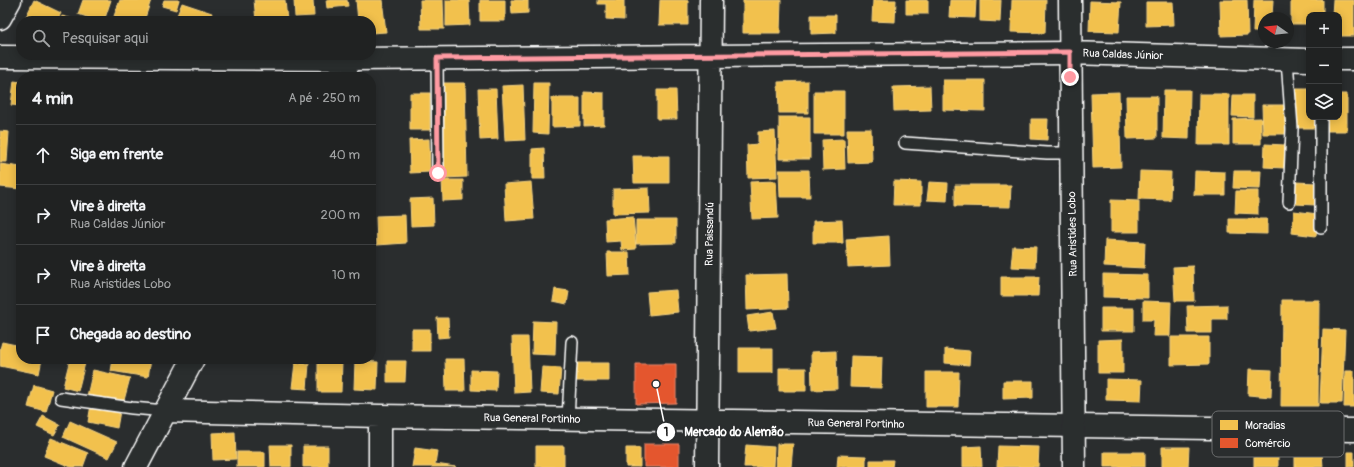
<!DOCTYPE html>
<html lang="pt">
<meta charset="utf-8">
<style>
body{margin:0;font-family:Pangolin,sans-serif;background:#2d2f2f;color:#f1f3f6}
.controls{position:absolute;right:12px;top:12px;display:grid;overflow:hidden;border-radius:8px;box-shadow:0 2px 10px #0003}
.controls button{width:36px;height:36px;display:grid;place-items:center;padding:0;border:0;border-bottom:1px solid #3d3f40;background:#202222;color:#f1f3f6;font:20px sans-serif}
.compass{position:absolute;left:1258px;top:12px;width:36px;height:36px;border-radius:50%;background:#202222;box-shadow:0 2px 10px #0003;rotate:284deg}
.stop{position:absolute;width:12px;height:12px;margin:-9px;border:3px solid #ff9aa2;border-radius:50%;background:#fff}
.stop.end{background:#ff9aa2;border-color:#fff;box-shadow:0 1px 4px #0008}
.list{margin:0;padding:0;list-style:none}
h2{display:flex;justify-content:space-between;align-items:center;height:52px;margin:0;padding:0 16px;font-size:17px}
h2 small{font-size:13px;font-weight:400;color:#a2a4a5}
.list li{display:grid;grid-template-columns:26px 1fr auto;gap:12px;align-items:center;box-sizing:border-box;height:60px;padding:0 16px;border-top:1px solid #3d3f40}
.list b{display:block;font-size:15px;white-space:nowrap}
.list p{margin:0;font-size:13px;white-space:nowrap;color:#a2a4a5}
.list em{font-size:13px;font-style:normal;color:#a2a4a5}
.icon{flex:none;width:22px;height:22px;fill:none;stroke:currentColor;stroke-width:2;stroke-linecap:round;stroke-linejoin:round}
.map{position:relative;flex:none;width:1354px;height:467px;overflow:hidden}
.search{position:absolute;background:#202222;box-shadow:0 2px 10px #0003;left:16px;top:16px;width:360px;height:44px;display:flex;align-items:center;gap:10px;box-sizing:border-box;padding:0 14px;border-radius:16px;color:#a2a4a5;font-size:15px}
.panel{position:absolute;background:#202222;box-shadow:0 2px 10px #0003;left:16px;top:72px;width:360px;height:292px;border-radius:16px}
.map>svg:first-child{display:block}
.homes{fill:#f2c14e;stroke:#f6d483}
.shops{fill:#e4572e;stroke:#ec896d}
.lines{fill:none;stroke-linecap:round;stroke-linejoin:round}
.service-casing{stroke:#fff;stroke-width:14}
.minor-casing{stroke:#fff;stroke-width:25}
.tertiary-casing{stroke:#fff;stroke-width:25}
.service{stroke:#2a2d2e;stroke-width:11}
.minor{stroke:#2a2d2e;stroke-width:22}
.tertiary{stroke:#2a2d2e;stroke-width:22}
.route{stroke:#ff9aa2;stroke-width:5}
.labels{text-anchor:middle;stroke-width:4;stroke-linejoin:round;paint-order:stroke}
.street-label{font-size:11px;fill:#fff;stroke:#2a2d2e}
.key{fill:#2a2d2e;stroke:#6a6c6d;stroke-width:1}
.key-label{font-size:11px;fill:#fff}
.leader{fill:none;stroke:#fff;stroke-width:1.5}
.callout-dot{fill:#fff;stroke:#2a2d2e;stroke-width:1.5}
.mark-label{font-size:12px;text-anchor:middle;font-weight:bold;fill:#111}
.callout-label{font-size:12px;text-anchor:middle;font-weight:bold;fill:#fff;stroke:#2a2d2e;stroke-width:4;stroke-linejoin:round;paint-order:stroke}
</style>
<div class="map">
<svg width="1354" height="467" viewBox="0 0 1354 467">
<rect width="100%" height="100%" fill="#2a2d2e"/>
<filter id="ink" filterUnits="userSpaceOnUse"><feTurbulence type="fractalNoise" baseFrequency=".025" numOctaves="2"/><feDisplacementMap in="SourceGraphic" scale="8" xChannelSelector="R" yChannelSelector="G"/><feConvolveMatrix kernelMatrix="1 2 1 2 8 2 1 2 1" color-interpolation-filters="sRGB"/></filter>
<g filter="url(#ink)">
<path class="homes" d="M34,0l27,13 -4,8h-33z
M83,0h28l-7,21h-5l-21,-7z
M120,0h31l-7,21h-15l-15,-5z
M164,0h15l-3,10 -14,-4z
M254,0h31l2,21h-31z
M294,0h19l1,16 -19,1z
M326,0h21l1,6 -21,2z
M356,0h26l4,32 -15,1v-12h-13z
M420,0h23l1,29h-23z
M446,0h23l1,25 -24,1z
M480,0h25v21h-25z
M511,0h17v13l-16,1z
M598,0h26v20l-18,-1v-15h-8z
M660,0h28v25h-29z
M743,0h38l-1,33h-37z
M873,0h23l-1,22 -23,-1z
M906,0h22v14h-22z
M950,0h26l-1,18 -26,-1z
M980,0h21l-1,22 -20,-1z
M1012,0h34l-1,33 -34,-1z
M1220,0h27l1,35 -27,1z
M1254,0h19l-1,18h-8v14h-11z
M1291,0h32v15h-14v9h-18z
M1333,0h21v36h-15v-21h-7z
M1090,1l31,1 -2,30 -30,-1z
M1146,2h27l1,23 -28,1z
M182,3l30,10 -3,8h-25l-8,-3z
M811,15h25v18l-25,1z
M62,16l15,4 -1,1h-16z
M943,80h42v31l-42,-1z
M14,81l7,1v24l-10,-1z
M808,81v32h-29l-1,-31z
M440,83h25l2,94 -24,1z
M534,83h15l-1,51 -15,-1z
M523,85l2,55 -20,1 -3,-55z
M930,86l1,24 -37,1 -1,-24z
M478,89h18l2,50 -18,1z
M1295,89h14v28h10v11h-25z
M657,90h19l1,29h-20z
M1164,90h26l-1,49 -26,-1z
M814,91h30v43h-30z
M584,92l20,1v32l-20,1z
M1119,92l2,75 -28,1 -2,-75z
M410,93h20v37h-20z
M1199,94h30v51h-31z
M1339,94h8v37h-22v-14h14z
M1233,95h20v22l-21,-1z
M1126,96h31v42l-30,1z
M552,98h28v28l-28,1z
M1262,105h27v29h-26z
M779,117h31v42h-31z
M1261,118v26h-28v-25z
M1031,119h17l-1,21 -16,-1z
M847,129h24l1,33 -24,1z
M0,131l9,1 -2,30h-7z
M775,131l2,46 -29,1 -1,-33 11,-1v-12z
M429,139l1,33 -20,1 -1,-33z
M844,139l1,30 -22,1 -1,-30z
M1265,144l20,1 -1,23 -20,-1z
M544,148l1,31h-13v-30z
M633,156h36v27h-35z
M0,164l21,3v22l-21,-2z
M779,170h30l1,27h-30z
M1140,171l31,1 -1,28 -31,-1z
M1195,171l30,1v23h-31z
M1234,171h27l-1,18 -27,-1z
M442,180h21v20l-20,1z
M776,181l2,37 -26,1 -2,-37z
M894,181l27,1v23h-28z
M531,182l3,37 -28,2 -2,-37z
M929,182l19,1 -1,18 -20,-1z
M1296,182l20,1 -1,22 -20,-1z
M955,185h56l-1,22 -55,-1z
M649,188l1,25 -37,1v-25z
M1236,191h22v23l-23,-1z
M433,198l1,27 -23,1 -1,-27z
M1111,200l28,1v31h-28z
M1294,211l24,3 -2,22 -24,-3z
M405,215l1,28 -29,2 -1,-29z
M633,217l3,32 -14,1 -1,-9 -15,1 -1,-23z
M1229,219h38v15l-38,-1z
M636,220h40v23l-40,1z
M842,220l1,23h-30v-22z
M889,236l1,29 -42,2 -2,-28z
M1105,240l40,2 -1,26 -40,-2z
M1013,246l23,1 -1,21 -24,-1z
M607,252h22l1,23 -22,1z
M1193,266l1,35h-19l-2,-34z
M787,274l1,34 -41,2 -1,-35z
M1103,274l45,1v23l-45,-1z
M1001,277h38l-1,19h-37z
M555,289l14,2 -2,13 -14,-3z
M676,290l2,22 -29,3 -2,-23z
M1282,300h37l-1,106h-37z
M1143,301l28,1 -1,34h-17l1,-16h-11z
M1227,305v14h-15v14h-24l-1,-27z
M1101,308h33v23h-33z
M773,312l3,16 -27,3 -2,-15z
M437,318h11l1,19 -11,1z
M533,321l23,1 -1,33 -23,-1z
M412,329h18v22h-18z
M1323,329l22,1 -3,73h-22z
M512,337h16l2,55 -16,1z
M1171,337h38v27l-38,1z
M1123,339v34h-25v-33z
M2,342l19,4v13h21l-3,15 -39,-8v-17z
M739,348h34v25h-34z
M945,349l25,2 -1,14 -24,-2z
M836,351l1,38 -25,1 -1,-38z
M851,356l31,1 -1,31 -31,-1z
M70,359h16l-8,32 -15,-4z
M113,359h38l-3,18 -37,-6z
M445,359h19l1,32h-19z
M318,360l24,1 -1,31h-23z
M355,361l23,1 -1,28 -23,-1z
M387,361h19l-1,21h-18z
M295,363l14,1 -2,25 -15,-1z
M574,363h35v18h-35z
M542,367l19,1 -2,26 -19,-1z
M779,368h27v23h-27z
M1249,369l23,1 -1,27 -23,-2z
M93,370l37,8 -7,26 -36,-8z
M471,370l26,1 -1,20 -25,-1z
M1345,371h9v36h-10z
M926,372h33l-1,35h-32z
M1106,379l36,1 -1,21 -35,-1z
M1003,381h30v17l-30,1z
M34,385l18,5 -6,22 -18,-5z
M91,405l29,6 -3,17 -29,-6z
M43,416l17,9 -6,10 -17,-8z
M70,421l47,21 -8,16 -46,-21z
M235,432l1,27 -23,1 -1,-27z
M51,438l37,15 -5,14h-12l-27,-11z
M777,444h16l-2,23h-15z
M270,445h21v22h-20z
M746,445l28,2 -1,20h-29z
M303,446h25v21h-25z
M536,446h28v21h-28z
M981,446l1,21h-19v-20z
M998,446l41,1 -1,20h-41z
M1162,447h27l-1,20h-26z
M415,448l22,3 -2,13 21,3h-44z
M626,448h14v19h-14z
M237,452h28v15h-28z
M1104,452h41v15h-41z
M1348,452h6v15h-6z
M1322,453l1,14h-28v-13z
M838,455l28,1v11h-29z
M1278,455v12h-24v-11z
M870,460h23l-1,7h-22z"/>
<path class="shops" d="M636,364h40v39l-40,1z
M644,444h35v23h-35z"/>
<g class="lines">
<g class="service-casing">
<path id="service" d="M437,58l1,115
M1287,60l5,69 -3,73
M905,143l142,10h24
M1321,227v-110
M61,398l71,10 33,3
M568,419l4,-77"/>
</g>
<g class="minor-casing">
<path id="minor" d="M0,18l10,-18
M0,57l351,2 719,-6
M342,77l9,-18
M165,411l215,5 974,14
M136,467l57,-108
M380,467v-51
M707,467l4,-467"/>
</g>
<g class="tertiary-casing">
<path id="tertiary" d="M1070,0l4,467
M1070,53l239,7
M1339,59h15"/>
</g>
<use href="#service" class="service"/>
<use href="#minor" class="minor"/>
<use href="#tertiary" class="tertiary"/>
</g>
</g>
<g class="lines" filter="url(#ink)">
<path class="route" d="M438,173l-1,-115 633,-6v25"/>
</g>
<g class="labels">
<g class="street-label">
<text transform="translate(1123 54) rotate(2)" y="4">Rua Caldas Júnior</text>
<text transform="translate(709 234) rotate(-89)" y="4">Rua Paissandú</text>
<text transform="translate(1072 234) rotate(-91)" y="4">Rua Aristides Lobo</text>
<text transform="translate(532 418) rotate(1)" y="4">Rua General Portinho</text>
<text transform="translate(856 423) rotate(1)" y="4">Rua General Portinho</text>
</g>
</g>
<rect x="1212" y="411" width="132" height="46" rx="6" class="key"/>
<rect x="1220" y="420" width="18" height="10" fill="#f2c14e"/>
<rect x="1220" y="438" width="18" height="10" fill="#e4572e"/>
<g class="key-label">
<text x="1245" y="429">Moradias</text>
<text x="1245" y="447">Comércio</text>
</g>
<path class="leader" d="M656 384L666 432"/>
<g class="callout-dot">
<circle cx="656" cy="384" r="4"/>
<circle cx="666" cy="432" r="10"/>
</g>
<g class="mark-label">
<text x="666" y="436">1</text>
</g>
<g class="callout-label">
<text x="734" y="436">Mercado do Alemão</text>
</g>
</svg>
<div class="controls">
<button>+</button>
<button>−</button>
<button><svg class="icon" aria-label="layers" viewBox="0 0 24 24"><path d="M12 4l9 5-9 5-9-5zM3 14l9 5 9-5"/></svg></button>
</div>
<svg class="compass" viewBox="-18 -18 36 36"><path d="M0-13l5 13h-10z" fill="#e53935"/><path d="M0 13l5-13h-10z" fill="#a2a4a5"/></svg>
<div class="stop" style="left:438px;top:173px"></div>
<div class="stop end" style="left:1070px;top:77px"></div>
<div class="search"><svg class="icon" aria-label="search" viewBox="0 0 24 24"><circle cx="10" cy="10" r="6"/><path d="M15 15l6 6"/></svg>Pesquisar aqui</div>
<section class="panel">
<h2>4 min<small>A pé · 250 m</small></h2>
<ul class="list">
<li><svg class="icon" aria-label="ahead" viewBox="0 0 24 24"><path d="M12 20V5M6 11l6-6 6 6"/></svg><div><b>Siga em frente</b></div><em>40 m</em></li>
<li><svg class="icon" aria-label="right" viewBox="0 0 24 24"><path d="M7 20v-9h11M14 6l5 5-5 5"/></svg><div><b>Vire à direita</b><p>Rua Caldas Júnior</p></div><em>200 m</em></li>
<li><svg class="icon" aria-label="right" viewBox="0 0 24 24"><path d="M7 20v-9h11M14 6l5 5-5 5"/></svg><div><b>Vire à direita</b><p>Rua Aristides Lobo</p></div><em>10 m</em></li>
<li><svg class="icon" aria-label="arrive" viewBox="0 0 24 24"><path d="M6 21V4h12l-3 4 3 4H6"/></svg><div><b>Chegada ao destino</b></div></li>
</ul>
</section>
</div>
